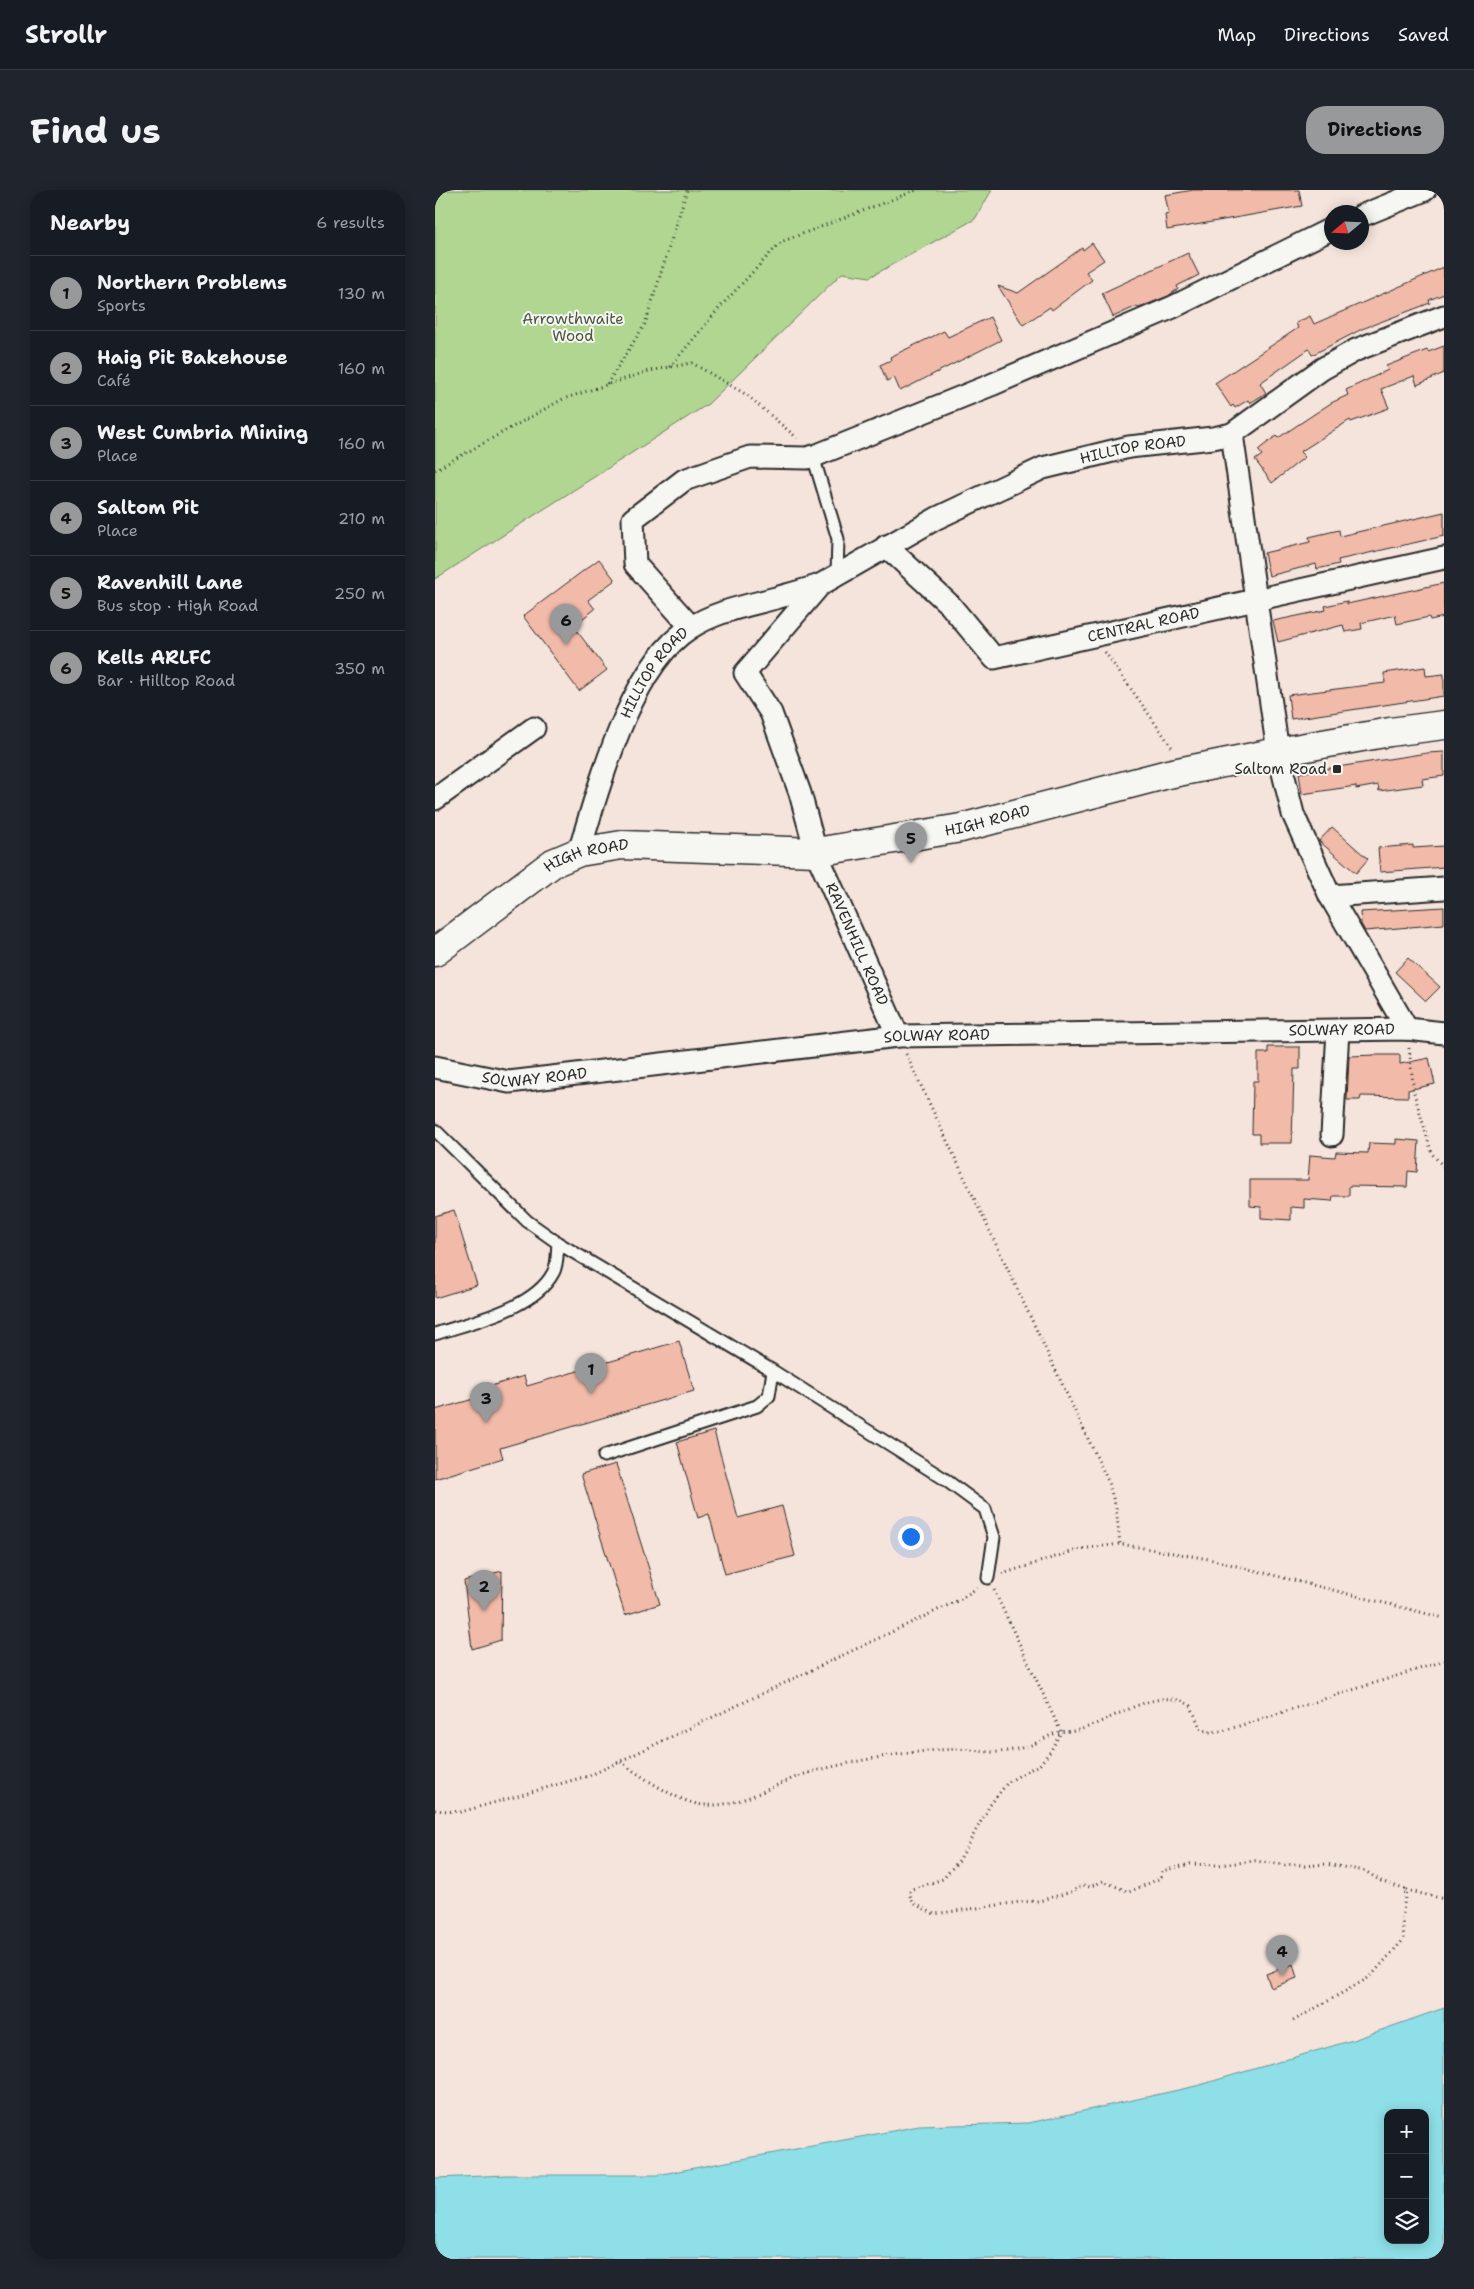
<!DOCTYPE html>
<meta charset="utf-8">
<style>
body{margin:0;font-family:"Shantell Sans",sans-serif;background:#20242c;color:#f1f3f6}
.controls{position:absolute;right:15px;bottom:15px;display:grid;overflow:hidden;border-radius:10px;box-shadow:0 2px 12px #0003}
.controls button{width:45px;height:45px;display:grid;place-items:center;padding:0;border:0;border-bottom:1px solid #363941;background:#171b24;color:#f1f3f6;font:25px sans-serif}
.compass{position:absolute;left:889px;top:15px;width:45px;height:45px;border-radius:50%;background:#171b24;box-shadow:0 2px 12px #0003;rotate:251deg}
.you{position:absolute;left:475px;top:1346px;width:18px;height:18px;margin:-12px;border:4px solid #fff;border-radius:50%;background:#1a73e8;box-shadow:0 0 0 8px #1a73e833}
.badge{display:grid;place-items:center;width:32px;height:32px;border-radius:50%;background:#98999b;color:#111;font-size:16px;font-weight:700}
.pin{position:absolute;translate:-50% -41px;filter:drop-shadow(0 1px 2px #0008)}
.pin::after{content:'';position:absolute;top:26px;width:18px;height:15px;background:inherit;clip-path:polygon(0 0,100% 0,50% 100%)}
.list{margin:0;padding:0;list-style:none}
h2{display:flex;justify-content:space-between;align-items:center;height:65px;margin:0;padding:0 20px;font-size:21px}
h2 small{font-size:16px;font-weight:400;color:#9ea1a6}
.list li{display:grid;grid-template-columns:32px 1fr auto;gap:15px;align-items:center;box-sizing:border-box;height:75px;padding:0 20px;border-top:1px solid #363941}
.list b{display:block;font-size:19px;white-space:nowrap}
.list p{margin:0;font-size:16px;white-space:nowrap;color:#9ea1a6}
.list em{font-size:16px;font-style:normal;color:#9ea1a6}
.icon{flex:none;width:28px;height:28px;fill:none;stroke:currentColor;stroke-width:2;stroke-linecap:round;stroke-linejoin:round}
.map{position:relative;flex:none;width:1009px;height:2069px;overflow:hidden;border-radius:20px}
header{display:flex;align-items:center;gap:30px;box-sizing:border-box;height:70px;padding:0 25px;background:#171b24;border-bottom:1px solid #363941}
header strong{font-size:24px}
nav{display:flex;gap:28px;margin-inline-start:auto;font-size:18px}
.intro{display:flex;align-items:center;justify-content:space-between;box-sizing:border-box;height:120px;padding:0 30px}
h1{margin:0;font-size:35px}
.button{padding:12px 22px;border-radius:20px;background:#98999b;color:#111;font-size:18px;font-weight:700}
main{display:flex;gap:30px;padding:0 30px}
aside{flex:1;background:#171b24;border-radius:20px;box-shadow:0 2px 12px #0003}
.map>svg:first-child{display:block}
.green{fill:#b0d691;stroke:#6e805e}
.water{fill:#8edfe7;stroke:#66979c;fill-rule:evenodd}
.building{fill:#f2baa8;stroke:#2b2b2b}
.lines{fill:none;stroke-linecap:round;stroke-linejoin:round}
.lane-casing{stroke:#2b2b2b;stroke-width:15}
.street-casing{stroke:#2b2b2b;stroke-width:25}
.secondary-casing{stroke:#2b2b2b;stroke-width:31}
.path{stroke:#2b2b2b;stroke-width:3;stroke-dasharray:1 4;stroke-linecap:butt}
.lane{stroke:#f6f6f2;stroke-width:11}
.street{stroke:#f6f6f2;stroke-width:21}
.secondary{stroke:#f6f6f2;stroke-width:28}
.poi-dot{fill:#2b2b2b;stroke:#f6f6f2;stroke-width:2}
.labels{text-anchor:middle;stroke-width:4;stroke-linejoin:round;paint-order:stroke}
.park-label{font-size:15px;fill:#4c5644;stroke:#f6f6f2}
.street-label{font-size:15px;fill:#2b2b2b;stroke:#f6f6f2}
.poi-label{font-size:15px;fill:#2b2b2b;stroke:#f6f6f2;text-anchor:end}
</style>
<header>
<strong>Strollr</strong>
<nav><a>Map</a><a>Directions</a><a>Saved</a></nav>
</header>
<div class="intro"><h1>Find us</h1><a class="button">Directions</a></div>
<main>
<aside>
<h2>Nearby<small>6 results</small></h2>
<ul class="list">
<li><span class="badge">1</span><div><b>Northern Problems</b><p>Sports</p></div><em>130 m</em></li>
<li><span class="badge">2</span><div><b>Haig Pit Bakehouse</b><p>Café</p></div><em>160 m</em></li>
<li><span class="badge">3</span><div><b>West Cumbria Mining</b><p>Place</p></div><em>160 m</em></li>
<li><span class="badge">4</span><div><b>Saltom Pit</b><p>Place</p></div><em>210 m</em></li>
<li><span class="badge">5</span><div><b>Ravenhill Lane</b><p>Bus stop · High Road</p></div><em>250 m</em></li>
<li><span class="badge">6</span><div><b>Kells ARLFC</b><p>Bar · Hilltop Road</p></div><em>350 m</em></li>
</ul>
</aside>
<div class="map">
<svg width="1009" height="2069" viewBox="0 0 1009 2069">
<rect width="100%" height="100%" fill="#f5e4dc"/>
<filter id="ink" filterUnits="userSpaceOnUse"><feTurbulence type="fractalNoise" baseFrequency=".02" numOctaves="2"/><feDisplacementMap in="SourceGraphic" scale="10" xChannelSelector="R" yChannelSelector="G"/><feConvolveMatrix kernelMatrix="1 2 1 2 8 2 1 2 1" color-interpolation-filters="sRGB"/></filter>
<g filter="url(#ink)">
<path class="green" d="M0,0h557l-17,29 -105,58 -28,-4 -134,131 -273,175z"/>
<path class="water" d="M1009,1818v251h-1009v-81l72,-3h150l262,-49 110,-3 167,-37 157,-46zM953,1923h37v127h-37z"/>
<path class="building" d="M758,0h106l3,16 -135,24 -2,-15 4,-1 -4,-19z
M657,53l12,17 -18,12 6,8 -40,30 -2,-3 -27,18 -25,-39 20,7 64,-45 1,2z
M753,63l11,22 -22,11 1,3 -10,7 -30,12 -1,-2 -24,11 -11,-24z
M1009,77v27l-15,6 1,3 -68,26 -50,26 -3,-6 -49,34 6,10 -16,10 -2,-3 -13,8 -2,-3 -2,2 -16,-24 83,-55 -2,-5 14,-7 4,8z
M555,127l11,23 -101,51 -6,-14 -7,4 -7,-16 11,-5 -1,-3 54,-26 4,6z
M1009,156v27l-27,12 -3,-9 -33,13 8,19 -38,14 -1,-2 -50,32 5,5 -33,26 -17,-23 7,-5 -4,-5 18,-14 2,2 53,-35 17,-8 -2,-5 42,-20 -2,-4 41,-16 1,2z
M1009,322v24l-106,24 1,4 -22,5 -1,-5 -47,12 -5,-23 46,-11 -1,-5 30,-7 1,6z
M164,369l16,21 -27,20 7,9 -22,17 34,44 -28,21 -56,-75z
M1009,393v34l-14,3 -1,-3 -32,7 -2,-9 -34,8 1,6 -17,3 -2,-7 -65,17 -5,-21 53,-11 -1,-4 22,-5v3z
M990,477l1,9 18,-2v22l-153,23 -3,-24 97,-12 -1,-10z
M1009,562v24l-22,3 1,6 -44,6 -1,-6 -22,4v-3l-54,8 -3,-21 128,-20z
M897,637l36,32 -12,14 -37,-32z
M978,655v3l31,-2v21l-64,5 -2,-24z
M1009,717v17l-79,7 -4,-7 -1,-12z
M973,768l32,29 -14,14 -31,-29z
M833,857h32v22h-6l-2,74h-33v-9h-7l1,-53h5v-28h10z
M942,865h23v9l29,-6 6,26 -27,6v7l-47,-1 -1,4h-13l2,-44z
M961,949l23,2 -2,31 -9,-1 -1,16 -58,-1v10h-16l-1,5 -28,-2v9l-13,-1v13l-30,-2v-11l-11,-1v-26h58l2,-25 25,2 1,-5 32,1 1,-10 27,1z
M19,1020l23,75 -42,13v-82z
M244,1151l15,50 -194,57 3,10 -68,21v-69l49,-14 -3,-7 43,-13 3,10z
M279,1241l24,87 44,-12 13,50 -70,18 -16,-60 -11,4 -21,-76z
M181,1274l44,140 -35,11 -44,-141z
M67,1381l-1,69 -29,9 -8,-68z
M858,1774l4,14 -26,10 -5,-14z"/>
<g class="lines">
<g class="lane-casing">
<path id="lane" d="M378,266l25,83 -1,36
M0,940l92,91 31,22 215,128 170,107 42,31 9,28 -6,41
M0,1144c36,-12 99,-25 118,-61 5,-8 4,-21 5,-30
M169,1266l153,-50 12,-10 4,-25"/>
</g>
<g class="street-casing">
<g id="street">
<path d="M926,26l64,-26"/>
<path d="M797,244l46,318 15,62 37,82 77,133"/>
<path id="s1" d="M451,356l64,59 44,53 450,-100"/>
<path d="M256,437l-56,-63 -2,-45 51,-39 66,-23 57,1 10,-3 174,-70 182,-78 158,-78"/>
<path d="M0,609l99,-71"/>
<path id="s2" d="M144,662c20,-65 51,-186 111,-224 26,-17 56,-22 86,-30 14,-4 29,-8 44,-13"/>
<path d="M895,706l114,-8"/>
<path id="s3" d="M463,846l-82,-184 -16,-59 -29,-80 -26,-40 75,-88 117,-67 106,-50 86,-21 84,-9 19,-4 90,-65 34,-19 88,-34"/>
<path id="s4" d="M0,877l74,15 389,-46 509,-7 37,4"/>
<path d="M897,945l6,-105"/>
</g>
</g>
<g class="secondary-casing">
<g id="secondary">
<path id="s5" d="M0,762l118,-89 26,-11 43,-7 194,7 145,-24 207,-54 110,-22 112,-20 54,-7"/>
</g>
</g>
<path class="path" d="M235,177l51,-61 60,-64 136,-52
M172,194l38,-60 42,-134
M0,280l128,-71 86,-28 43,-8 55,32 50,43
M670,462l69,98
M974,858l5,45 18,61 12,13
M471,864l202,427 8,27 4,36
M567,1384l78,-25 40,-5 89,15 235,59
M559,1400l67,142 -11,20 -10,12 -32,18 -18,23 -30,54 -17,20 -31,10 -3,4 4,10 21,11 86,-12 19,-1 32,-9 12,-7 7,2 13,-6 26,11 32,-14 1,-7 28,-7 28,1 37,-4 30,4 11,-1 9,2 21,-2 39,7 16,10 25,9 -4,29 2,20 -34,38 -77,44
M186,1572c19,14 60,42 83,43 40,3 74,-25 111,-34 47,-12 94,-20 142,-22 14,0 28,4 42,3 9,-1 21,-3 29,-6 11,-3 20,-11 31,-14 5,-1 10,0 15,-1 34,-6 84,-49 117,-25l9,22 8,4 15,-1 221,-70
M0,1620l26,2 130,-37 370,-176 17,-12
M971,1700l38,9"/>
<use href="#lane" class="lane"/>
<use href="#street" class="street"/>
<use href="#secondary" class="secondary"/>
</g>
</g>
<rect class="poi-dot" x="897" y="574" width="10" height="10" rx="2.5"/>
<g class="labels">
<g class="park-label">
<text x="138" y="134">Arrowthwaite<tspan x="138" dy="17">Wood</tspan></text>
</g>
<g class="street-label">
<text dy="5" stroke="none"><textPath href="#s3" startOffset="855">HILLTOP ROAD</textPath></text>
<text dy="5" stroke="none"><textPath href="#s1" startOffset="309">CENTRAL ROAD</textPath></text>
<text dy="5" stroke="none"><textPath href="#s2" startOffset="196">HILLTOP ROAD</textPath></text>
<text dy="5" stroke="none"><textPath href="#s5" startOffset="588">HIGH ROAD</textPath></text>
<text dy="5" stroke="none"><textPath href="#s5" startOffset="182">HIGH ROAD</textPath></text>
<text transform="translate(422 754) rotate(66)" y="5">RAVENHILL ROAD</text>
<text dy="5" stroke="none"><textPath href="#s4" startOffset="911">SOLWAY ROAD</textPath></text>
<text dy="5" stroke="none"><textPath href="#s4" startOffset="506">SOLWAY ROAD</textPath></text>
<text dy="5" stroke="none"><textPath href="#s4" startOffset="101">SOLWAY ROAD</textPath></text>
</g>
<g class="poi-label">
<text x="892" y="584">Saltom Road</text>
</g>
</g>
</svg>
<div class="controls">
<button>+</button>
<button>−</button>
<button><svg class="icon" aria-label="layers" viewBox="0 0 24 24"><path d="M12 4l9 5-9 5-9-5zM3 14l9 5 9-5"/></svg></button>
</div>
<svg class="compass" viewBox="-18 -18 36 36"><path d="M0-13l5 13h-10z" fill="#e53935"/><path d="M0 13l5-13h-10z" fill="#9ea1a6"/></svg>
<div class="you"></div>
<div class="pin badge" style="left:156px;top:1204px">1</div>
<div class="pin badge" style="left:49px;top:1421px">2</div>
<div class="pin badge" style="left:51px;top:1233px">3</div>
<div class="pin badge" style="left:847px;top:1786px">4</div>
<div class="pin badge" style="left:476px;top:673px">5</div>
<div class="pin badge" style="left:131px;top:455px">6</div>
</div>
</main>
